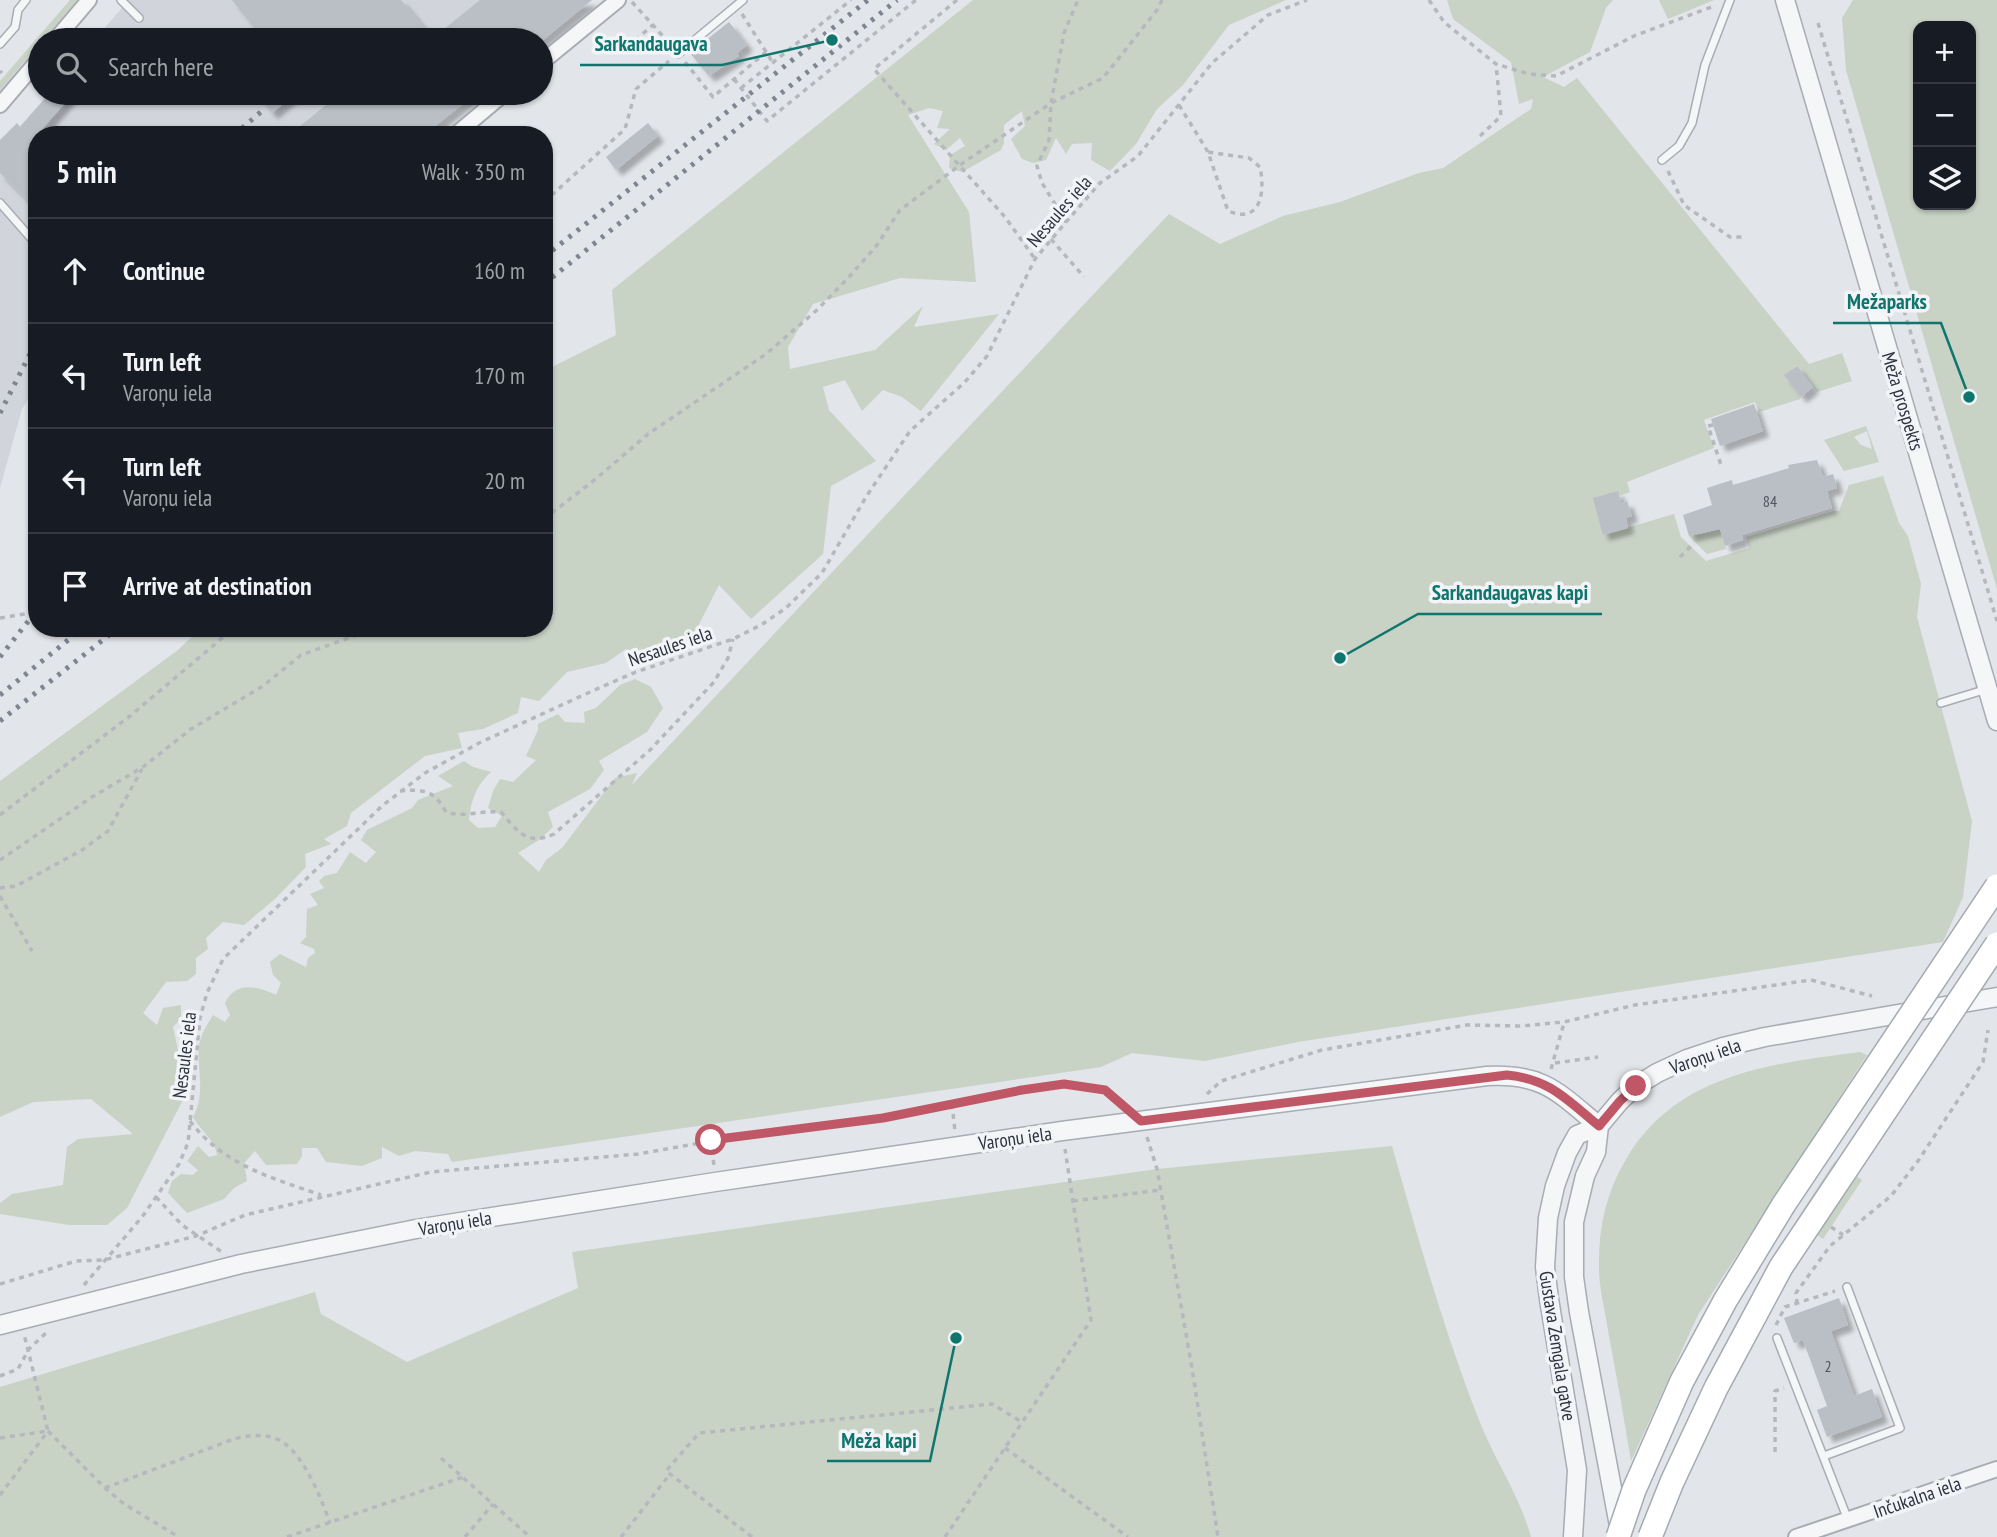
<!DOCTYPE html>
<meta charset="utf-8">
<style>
body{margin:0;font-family:"PT Sans Narrow",sans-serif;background:#242831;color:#f1f3f6}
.controls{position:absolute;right:21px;top:21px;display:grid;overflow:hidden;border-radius:14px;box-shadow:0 2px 5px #0004}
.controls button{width:63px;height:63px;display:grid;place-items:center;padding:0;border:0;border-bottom:2px solid #363941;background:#171b24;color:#f1f3f6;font:35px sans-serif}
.stop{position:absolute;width:21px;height:21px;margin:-16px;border:5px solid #bf5766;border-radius:50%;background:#fff}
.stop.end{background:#bf5766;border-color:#fff;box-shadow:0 2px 7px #0008}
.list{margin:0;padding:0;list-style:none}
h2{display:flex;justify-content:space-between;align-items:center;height:91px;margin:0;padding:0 28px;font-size:30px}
h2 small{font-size:23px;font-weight:400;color:#9ea1a6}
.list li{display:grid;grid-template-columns:46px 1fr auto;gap:21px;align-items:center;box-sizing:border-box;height:105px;padding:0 28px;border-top:2px solid #363941}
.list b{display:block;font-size:26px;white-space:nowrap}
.list p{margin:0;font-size:23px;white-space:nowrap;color:#9ea1a6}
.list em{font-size:23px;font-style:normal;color:#9ea1a6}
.icon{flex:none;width:38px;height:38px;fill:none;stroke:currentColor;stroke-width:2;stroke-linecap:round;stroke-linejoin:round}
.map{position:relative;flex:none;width:1997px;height:1537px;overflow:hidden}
.search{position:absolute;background:#171b24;box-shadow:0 2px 5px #0004;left:28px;top:28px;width:525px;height:77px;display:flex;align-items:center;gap:18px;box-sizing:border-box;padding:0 24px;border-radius:38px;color:#9ea1a6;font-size:26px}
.panel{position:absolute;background:#171b24;box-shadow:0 2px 5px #0004;left:28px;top:126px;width:525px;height:511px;border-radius:28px}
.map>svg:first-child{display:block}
.built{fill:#d1d4db}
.green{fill:#c8d2c5;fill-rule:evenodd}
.building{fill:#babec5;filter:url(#shadow)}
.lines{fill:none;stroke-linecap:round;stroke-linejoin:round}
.service-casing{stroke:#a8acb3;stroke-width:10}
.minor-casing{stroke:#a8acb3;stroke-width:18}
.tertiary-casing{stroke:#a8acb3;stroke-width:21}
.path{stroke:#b5b8bd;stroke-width:3.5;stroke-dasharray:5 5;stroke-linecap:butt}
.service{stroke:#f5f6f8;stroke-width:7}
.minor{stroke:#f5f6f8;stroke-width:14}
.tertiary{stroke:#f5f6f8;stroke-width:18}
.rail{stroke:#7e8591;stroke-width:5;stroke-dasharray:3.5 7;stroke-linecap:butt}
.primary-bridge-casing{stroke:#a3aab3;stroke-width:26;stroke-linecap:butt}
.primary-bridge{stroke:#fff;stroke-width:23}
.route{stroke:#bf5766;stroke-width:9}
.labels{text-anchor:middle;stroke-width:7;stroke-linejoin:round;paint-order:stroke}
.number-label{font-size:16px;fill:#505660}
.street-label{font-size:19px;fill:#2c333f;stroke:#f2f4f7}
.leader{fill:none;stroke:#0f766e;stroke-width:2.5}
.callout-dot{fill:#0f766e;stroke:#f2f4f7;stroke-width:2.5}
.callout-label{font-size:21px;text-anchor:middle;font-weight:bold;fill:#0f766e;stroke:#f2f4f7;stroke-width:7;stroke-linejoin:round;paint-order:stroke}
</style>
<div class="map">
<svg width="1997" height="1537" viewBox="0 0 1997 1537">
<defs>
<filter id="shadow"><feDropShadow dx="6" dy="6" stdDeviation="2" flood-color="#0004"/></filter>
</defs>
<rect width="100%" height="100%" fill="#e2e5e9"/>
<path class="built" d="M129,0h463l-51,41 -447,-1z
M49,93h428l-53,42h-387v250l-15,24 -22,79v-339z"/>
<path class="green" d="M70,0h7l-77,90v-9z
M973,0h313l-57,25 -46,60 -26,24 -21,35 -26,27 -19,-11 1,-17 -20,1 -6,10 -10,-16 -10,22 -13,3 -11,-4 -11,-20 14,-13 -3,-15 -18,14v18l-3,7 -39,22 -13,-4 1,-13 15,-9 -5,-8 -14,12 -12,-6 16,-15 -13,-1 6,-17 -14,-3 -21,7 61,97 7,70 -76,-4 -87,26 -25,43 2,22 85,-19 48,-44 -9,21 85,-13 -78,97 -19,-14 -19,-7 -21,21 -17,-31 -22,7 6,23 47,51 -45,25 -8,68 -72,65 -32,-34 -31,61 -46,14 -16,-11 -20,14 -39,9 -28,29 -18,-4 -3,16 -35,16 -25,4 4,15 -37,8 -74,57 -4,13 -23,13 7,5 -26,10 1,13 -31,32 -31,26 -21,-3 -17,16 2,11 -12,9v16l-9,7 -21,1 -23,31 14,12 6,-17 18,-3v14l-8,8 14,65 -60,116 -20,17h-38l-69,-11v-11l12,-9 51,-9 4,-38 11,-8 55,-5 -42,-35 -58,3 -33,15v-336l178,-131 23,-22h343v-257l72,-36 -4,-45z
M1447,0h166l-7,8 -16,44 -47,25 21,10 13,-9 232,286 33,-11 10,28 -35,11 -21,-26 -11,9 16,22 -1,2 -41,13 -4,-10 -51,18 10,28 -87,34 3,10 -11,4 -1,-5 -15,44 71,-21 7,23 25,24 43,-13 -3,-11 88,-26h5l10,-26 34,-9 16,47 9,13 13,48 -4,33 55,204 -9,76 -20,45 -645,100 -93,19 -73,-8 -31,14 -649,95 -4,-8 -33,-3 -16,5 -17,-9v11l-20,8 -36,-4 -9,-14h-15v8l-5,8 -31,1 -11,-14 -11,12 3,18 -13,7 -10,11 -37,14 -19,-20 4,-12 9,-7 12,1 5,-5 -11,-9 11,-15 11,11 8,-2c-1,-14 -17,-25 -24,-38 13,-23 4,-46 6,-71 2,-12 8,-21 14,-31l12,7 5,-7 -5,-12c10,-22 33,-17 51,-8l5,-12 -8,-8 -3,-13 10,-8 26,13 2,-9 7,-5 -1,-4 -14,-6 6,-6 1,-28 11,-4 -8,-11 14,-6 -5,-7 5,-5 13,-3 13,-21 16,11 10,-11 -15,-12 6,-10 45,-22 6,-8 35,-14 -15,-10 26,-15 9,6 18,5c-15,13 -20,28 -22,48l9,8 17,-1 7,-11 -14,-8 5,-17 7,-12 13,3 23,-22 -10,-4 12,-26v-6l20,-10 7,8 20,1 -1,-11 12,-4 24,-23 15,-6 16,8 12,21 -16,24 -48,29 5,9 -14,19 -42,23 5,15 -14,13 -21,13 21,19 7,-12 16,-12 53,-70 22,-5 -5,12 537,-571 51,30 63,-28 57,-14 79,-29 24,-5 88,-59 2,-10 -14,5 -8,-42 -58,-43z
M1659,0h55l-46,19z
M1853,0h144v589l-151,-519 -4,-52zM1918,26h53v179h-53z
M1866,426l13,36 -35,9 -20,-31zM1867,431l5,18 -11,-4 -7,-8z
M1720,529l6,20 -19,5 -18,-18 10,-6 1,4z
M1860,1052l7,3 -169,260 -67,146c-7,-42 -14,-83 -22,-125 -3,-22 -10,-46 -10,-68 -1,-38 7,-75 26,-107 50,-87 144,-97 235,-109z
M1392,1146c26,92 52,185 87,274 16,41 40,74 52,117h-1531v-150l315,-95 6,22 86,48 171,-74 -6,-36 585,-83z
M1835,1161l27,19 -39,59 -27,-18z"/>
<path class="building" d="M232,0h169l32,38 47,-38h112l-49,40h-162l-7,-8 -11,8h-99z
M729,22l18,23 -10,8 2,3 -30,20 -19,-23z
M50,93h24l-45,51 8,7v59l-37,-37v-33l17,-17 3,4z
M256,93h41l-25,20z
M341,93h136l-53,42h-135z
M648,123l10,13 -42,34 -10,-13z
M1797,366l16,21 -12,10 -17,-22z
M1754,404l9,27 -43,15 -9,-27z
M1817,460l6,17 10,-3 4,14 -10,3 5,17 -90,27 1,5 -18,6 -5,-17 -31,7 -6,-21 29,-10 -5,-17 25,-8 1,5 56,-17 -1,-3z
M1618,491l3,12 6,-2 5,15 -6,2 2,10 -25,7 -10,-37z
M1839,1298l9,27 -17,6 23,65 18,-7 10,28 -55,20 -10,-27 10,-4 -24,-66 -9,3 -10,-25z"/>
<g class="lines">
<g class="service-casing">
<path id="service" d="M121,0l18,18
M0,44l15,-17 3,-17 8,-10
M678,54l65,-54
M1662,160l17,-14 13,-23 13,-58 25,-65
M0,203l37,42
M1941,703l46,-14
M1777,1338l71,182
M1824,1456l76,-28 -53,-141"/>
</g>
<g class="minor-casing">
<path id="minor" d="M55,40l34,-40
M541,63l77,-63
M0,105l40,-47
M455,135l50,-42
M1796,1537l201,-68"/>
</g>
<g class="tertiary-casing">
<path id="tertiary" d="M1785,0l212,721
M1599,1126l-3,26 -11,24 -11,46v55l5,35 41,219
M0,1325l241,-61 175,-35 299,-47 347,-51 425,-55c56,-3 71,16 112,50
M1573,1537l4,-67 -28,-171 -4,-32 3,-49 7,-32 12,-33 10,-18 22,-9 21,-25 16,-15 21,-13 30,-14 36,-12 42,-10 232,-40"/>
</g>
<path class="path" d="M957,0l-83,69 131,148 30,42
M1429,0l15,22 52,42 33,10 27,2 78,-40 80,-30
M632,2l39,43
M742,14l31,49
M1818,23l179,598
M620,53l33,-28
M685,62l28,35 53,-45
M0,71l2,2
M734,79l33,42 149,-121
M741,88l110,-88
M1179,105l29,47 20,59c34,14 37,-21 32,-44l-11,-9 -41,-6
M1480,136l21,-20 -5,-52
M1668,171l16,34 46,32h13
M544,202l81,-73 11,-40 33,-28
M1066,222l-24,-39 -5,-17 12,-26 2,-37 52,-25 54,-68 5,-10
M1051,239l33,38
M1713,425l-5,1 14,42
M544,519l53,-41 51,-44 118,-80 51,-44 33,-34 27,-31 23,-35 60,-45 91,-62 13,-70 14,-33
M1680,557l12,-12
M0,618l37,-6
M400,791c24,-2 34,-1 46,21 17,6 36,-2 55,0 17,20 26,34 53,22l96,-84 64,-68 14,-24 5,-19
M0,815l130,-99 104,-88
M0,860l92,-63 51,-30 48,-38 72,-43 38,-31 76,-27
M0,888l16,-2 66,-36 26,-19 34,-62
M0,896l32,55
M1555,1063l43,-6
M1551,1069l13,-46
M1207,1094l14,-13 101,-31 145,-25 54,1 43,-4 71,-17 176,-25 61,16
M952,1104l3,27
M190,1121c33,44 82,57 131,74
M1147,1137l10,32 35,199 26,169
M711,1140l3,26
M156,1197l26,28 40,27
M1073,1201l88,-11
M1831,1227l12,8
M0,1284l76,-23 28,-1 92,-24 49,-21 186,-43 207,-18 125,-22 120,-14 139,-28 42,-6 41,6 19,16
M84,1285l58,-68 37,-53 9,-21 12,-125 7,-25 16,-34 159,-153 43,-33 54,-30 111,-51 46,-20 97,-33 28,-14 25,-17 36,-35 44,-76 44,-66 55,-49 22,-26 48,-97 31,-37 34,-39 38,-27 74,-93 56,-48 39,-15
M1797,1304l-1,-11 34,-47 61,-50 27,-35 65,-99 5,-32
M1776,1325l9,-18 50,-16
M0,1376l18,-7 11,-20 18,-17
M0,1438l48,-7 -24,-97
M1005,1448l123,89
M1775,1452v-61l9,-3
M441,1458l89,79
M105,1488l126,-48c15,-5 38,-8 53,3 21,15 37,55 46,80
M0,1495l48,-64 57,57 19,16 55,33
M287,1537l176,-60
M465,1537l28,-33
M621,1537l49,-63
M752,1537l-86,-66 33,-38 293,-29 30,18
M945,1537l146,-217 -26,-171"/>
<use href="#service" class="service"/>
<use href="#minor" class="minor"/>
<use href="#tertiary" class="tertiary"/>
<path class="rail" d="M234,135l28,-24
M544,257l324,-257
M544,284l353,-284
M0,413l37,-73
M0,657l37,-47
M0,695l83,-67
M0,721l118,-93"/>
<g class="primary-bridge-casing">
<path id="primary-bridge" d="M1618,1537l16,-47 48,-109 43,-80 59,-97 213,-318
M1650,1537l22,-55 44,-94 65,-121 216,-323"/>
</g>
<use href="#primary-bridge" class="primary-bridge"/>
</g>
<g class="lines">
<path class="route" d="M711,1140l172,-22 139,-28 42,-6 41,6 36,31 366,-46c43,4 60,25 92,51l21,-25 16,-15"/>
</g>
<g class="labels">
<g class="number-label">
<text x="1770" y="507">84</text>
<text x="1828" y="1372">2</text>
</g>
<g class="street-label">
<text transform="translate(1059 211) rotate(-49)" y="7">Nesaules iela</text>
<text transform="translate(1903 401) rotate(73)" y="7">Meža prospekts</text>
<text transform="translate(670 646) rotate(-19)" y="7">Nesaules iela</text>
<text transform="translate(184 1055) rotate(-83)" y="7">Nesaules iela</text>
<text transform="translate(1705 1056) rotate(-19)" y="7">Varoņu iela</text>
<text transform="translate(1015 1138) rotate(-8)" y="7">Varoņu iela</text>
<text transform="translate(455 1223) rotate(-9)" y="7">Varoņu iela</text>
<text transform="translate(1558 1346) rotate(81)" y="7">Gustava Zemgala gatve</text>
<text transform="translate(1917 1497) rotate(-19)" y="7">Inčukalna iela</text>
</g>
</g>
<path class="leader" d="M832 40L722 65H580M1969 397L1941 323H1833M1340 658L1418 614H1602M956 1338L930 1461H827"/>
<g class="callout-dot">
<circle cx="832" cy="40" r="7"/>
<circle cx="1969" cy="397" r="7"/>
<circle cx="1340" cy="658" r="7"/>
<circle cx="956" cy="1338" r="7"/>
</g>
<g class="callout-label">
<text x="651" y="51">Sarkandaugava</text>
<text x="1887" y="309">Mežaparks</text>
<text x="1510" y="600">Sarkandaugavas kapi</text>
<text x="879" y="1448">Meža kapi</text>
</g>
</svg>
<div class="controls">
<button>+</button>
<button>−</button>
<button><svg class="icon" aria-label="layers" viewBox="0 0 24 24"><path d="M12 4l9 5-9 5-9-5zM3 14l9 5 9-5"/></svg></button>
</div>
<div class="stop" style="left:711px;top:1140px"></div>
<div class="stop end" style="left:1636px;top:1086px"></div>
<div class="search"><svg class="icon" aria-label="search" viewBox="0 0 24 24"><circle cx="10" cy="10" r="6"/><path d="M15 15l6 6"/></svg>Search here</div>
<section class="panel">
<h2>5 min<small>Walk · 350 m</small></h2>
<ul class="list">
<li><svg class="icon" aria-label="ahead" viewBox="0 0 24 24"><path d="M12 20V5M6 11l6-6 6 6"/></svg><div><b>Continue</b></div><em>160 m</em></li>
<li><svg class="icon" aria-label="left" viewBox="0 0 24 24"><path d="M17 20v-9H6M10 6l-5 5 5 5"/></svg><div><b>Turn left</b><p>Varoņu iela</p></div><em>170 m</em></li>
<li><svg class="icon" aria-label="left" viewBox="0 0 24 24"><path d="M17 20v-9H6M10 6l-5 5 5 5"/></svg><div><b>Turn left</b><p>Varoņu iela</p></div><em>20 m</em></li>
<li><svg class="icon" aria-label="arrive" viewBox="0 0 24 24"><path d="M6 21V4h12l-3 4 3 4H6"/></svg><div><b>Arrive at destination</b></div></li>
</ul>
</section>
</div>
